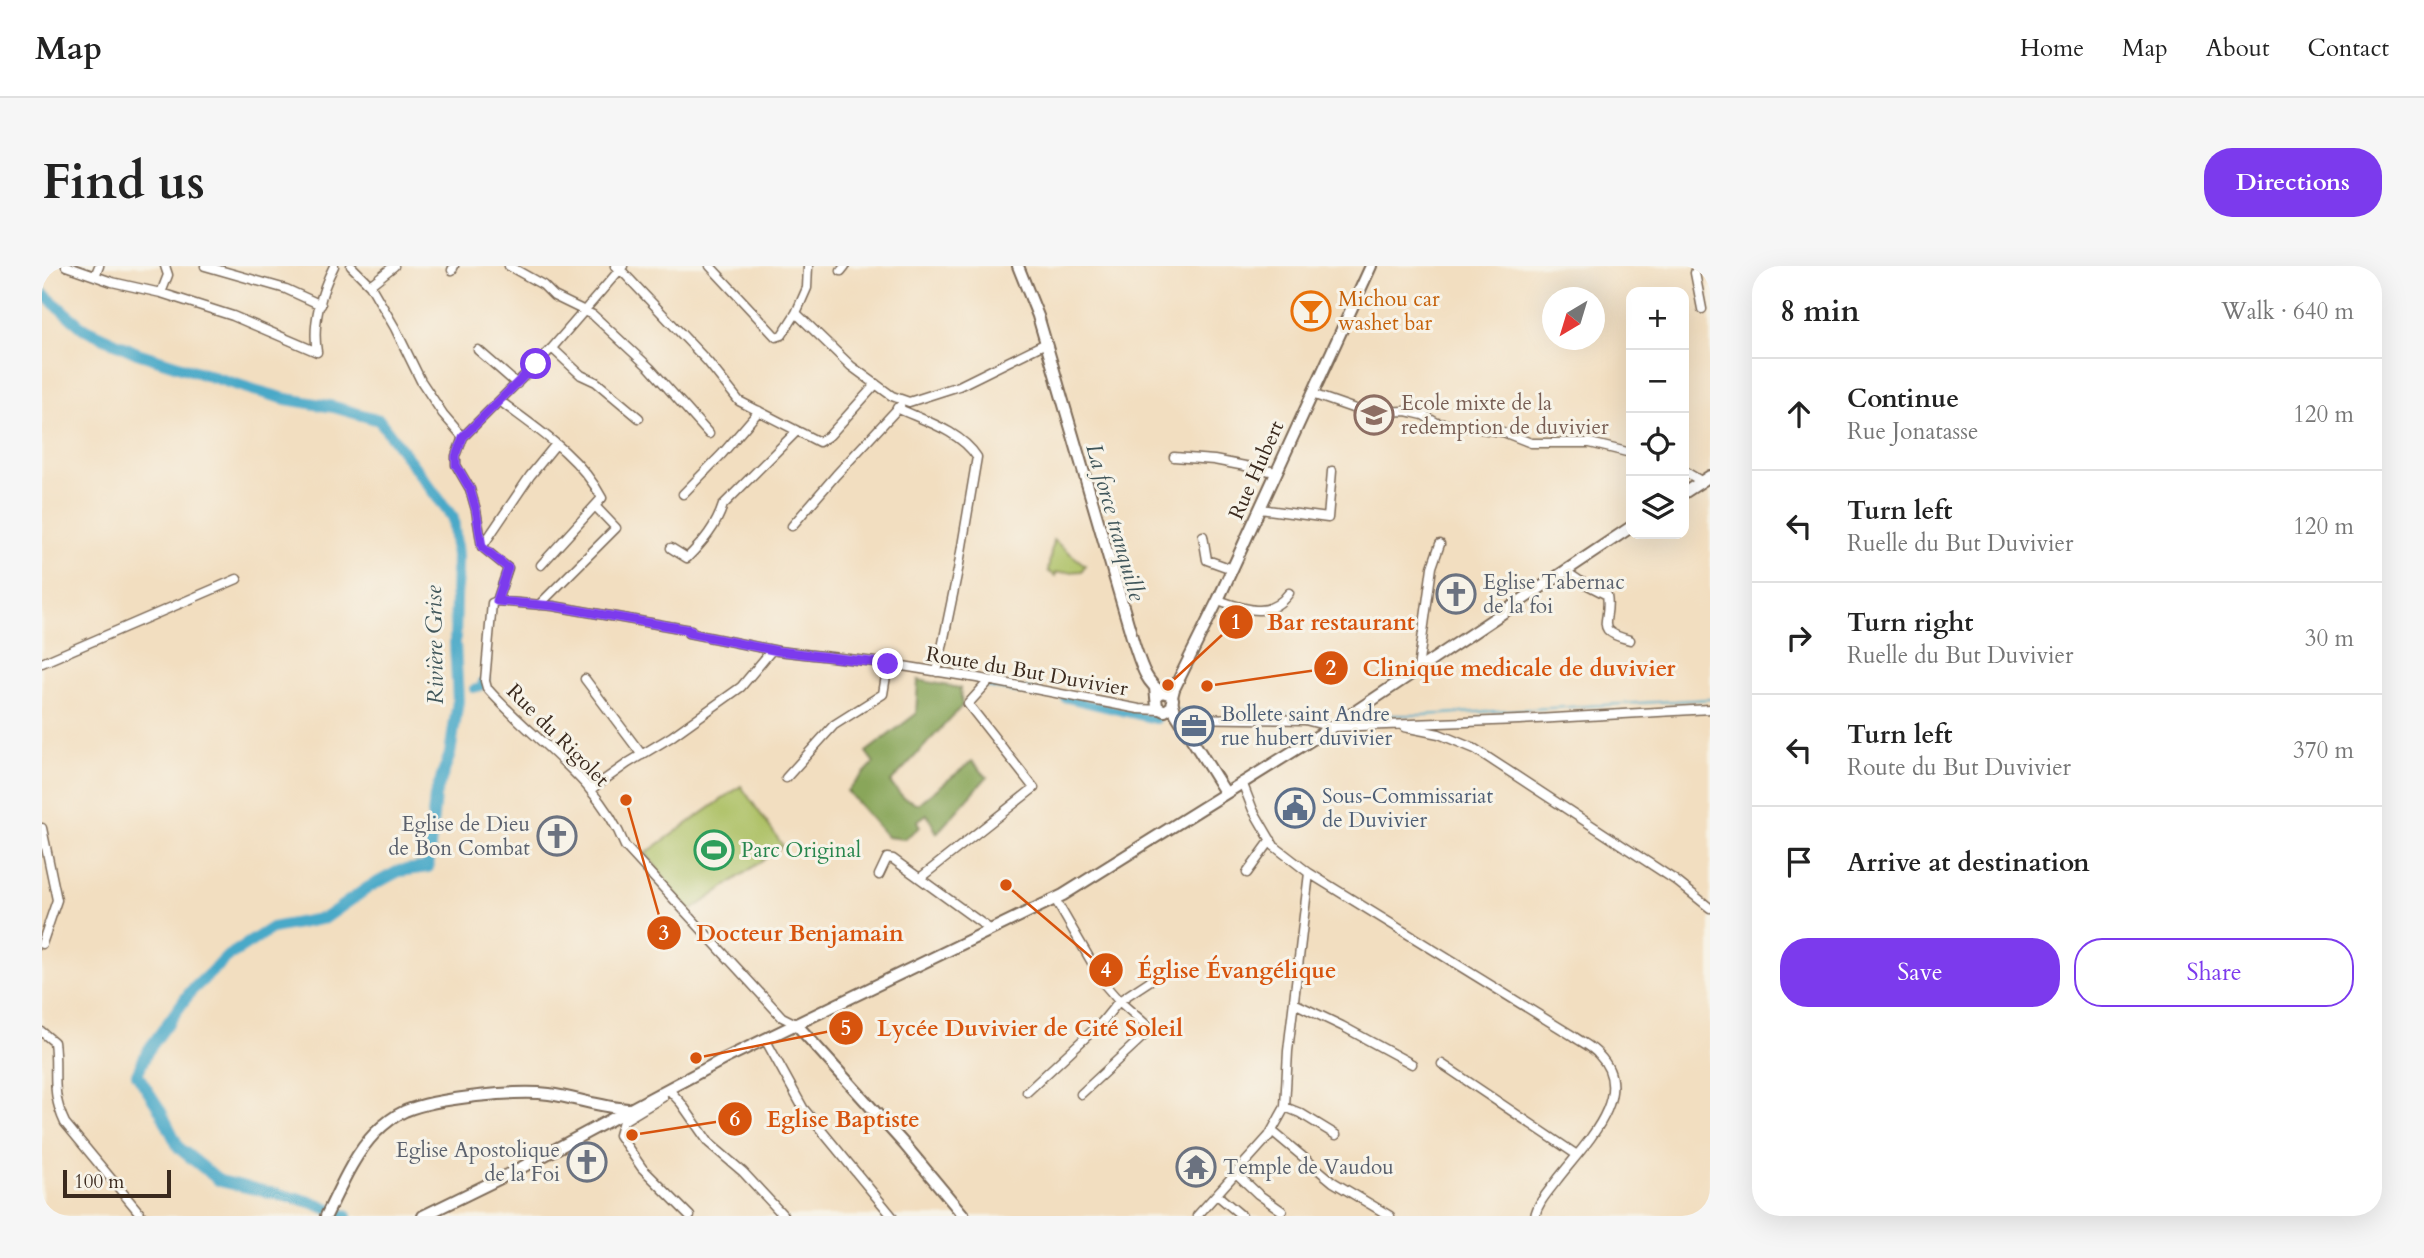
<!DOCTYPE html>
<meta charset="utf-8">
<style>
body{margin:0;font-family:Cardo,serif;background:#f6f6f6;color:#222}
.controls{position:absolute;right:21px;top:21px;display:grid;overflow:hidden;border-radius:14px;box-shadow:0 7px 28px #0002}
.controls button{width:63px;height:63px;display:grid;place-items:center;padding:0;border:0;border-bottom:2px solid #e0e0e0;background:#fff;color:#222;font:35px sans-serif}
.compass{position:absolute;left:1500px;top:21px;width:63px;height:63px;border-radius:50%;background:#fff;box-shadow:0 7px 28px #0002;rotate:218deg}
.scale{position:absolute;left:21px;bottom:18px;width:108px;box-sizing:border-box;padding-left:7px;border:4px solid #3b2a1e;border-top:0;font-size:19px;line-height:24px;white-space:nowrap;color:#3b2a1e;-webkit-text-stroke:5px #f7f3e8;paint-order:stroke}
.stop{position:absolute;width:21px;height:21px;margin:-16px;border:5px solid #7c3aed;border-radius:50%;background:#fff}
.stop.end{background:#7c3aed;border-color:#fff;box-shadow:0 2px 7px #0008}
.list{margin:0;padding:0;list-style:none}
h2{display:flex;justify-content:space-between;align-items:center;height:91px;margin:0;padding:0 28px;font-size:30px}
h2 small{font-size:23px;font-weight:400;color:#767676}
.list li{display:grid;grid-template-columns:46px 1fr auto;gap:21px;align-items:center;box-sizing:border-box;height:112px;padding:0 28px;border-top:2px solid #e0e0e0}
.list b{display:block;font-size:26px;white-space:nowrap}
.list p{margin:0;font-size:23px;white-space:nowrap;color:#767676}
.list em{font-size:23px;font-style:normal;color:#767676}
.actions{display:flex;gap:14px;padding:21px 28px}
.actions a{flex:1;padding:16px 0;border:2px solid #7c3aed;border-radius:28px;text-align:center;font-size:24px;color:#7c3aed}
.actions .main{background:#7c3aed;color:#fff}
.icon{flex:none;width:38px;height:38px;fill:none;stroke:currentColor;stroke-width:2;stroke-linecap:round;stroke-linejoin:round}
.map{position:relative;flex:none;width:1668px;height:950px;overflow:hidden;border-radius:28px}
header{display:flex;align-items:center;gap:42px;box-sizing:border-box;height:98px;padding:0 35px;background:#fff;border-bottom:2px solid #e0e0e0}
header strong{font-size:33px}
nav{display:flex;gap:38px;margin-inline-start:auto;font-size:24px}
.intro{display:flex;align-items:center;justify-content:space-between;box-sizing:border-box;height:168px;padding:0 42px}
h1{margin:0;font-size:49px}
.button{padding:18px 32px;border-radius:28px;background:#7c3aed;color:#fff;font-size:24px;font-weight:700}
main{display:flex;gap:42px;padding:0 42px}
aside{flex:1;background:#fff;border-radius:28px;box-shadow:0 7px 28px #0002}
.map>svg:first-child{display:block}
.green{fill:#acc064;stroke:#747541;stroke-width:2}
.forest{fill:#89a65a;stroke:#62683c;stroke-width:2}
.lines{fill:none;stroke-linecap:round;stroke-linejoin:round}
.stream{stroke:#49a9c8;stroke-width:2}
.canal{stroke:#49a9c8;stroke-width:8}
.river{stroke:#49a9c8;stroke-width:12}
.street-casing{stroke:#7b6957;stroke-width:11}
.secondary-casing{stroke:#7b6957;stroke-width:14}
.street{stroke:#fff;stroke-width:8}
.secondary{stroke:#fff;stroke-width:10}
.route{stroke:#7c3aed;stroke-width:9}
.labels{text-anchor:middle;stroke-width:6;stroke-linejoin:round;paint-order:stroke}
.food-label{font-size:21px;fill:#c56008;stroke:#f7f3e8;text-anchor:start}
.education-label{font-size:21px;fill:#785e54;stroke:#f7f3e8;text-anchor:start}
.street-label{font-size:21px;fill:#3b2a1e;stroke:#f7f3e8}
.worship-label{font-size:21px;fill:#5b616d;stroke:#f7f3e8;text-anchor:start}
.service-label{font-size:21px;fill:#4e5e75;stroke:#f7f3e8;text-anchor:start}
.leisure-label{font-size:21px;fill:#27864d;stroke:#f7f3e8;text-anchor:start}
.water-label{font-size:23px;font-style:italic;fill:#40565a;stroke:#f7f3e8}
.leader{fill:none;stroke:#d7540e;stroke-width:2.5}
.callout-dot{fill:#d7540e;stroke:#f7f3e8;stroke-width:2.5}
.mark-label{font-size:21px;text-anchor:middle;font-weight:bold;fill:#fff}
.callout-label{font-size:23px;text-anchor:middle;font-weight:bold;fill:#d7540e;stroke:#f7f3e8;stroke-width:6;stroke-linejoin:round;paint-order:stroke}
</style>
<header>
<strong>Map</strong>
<nav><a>Home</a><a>Map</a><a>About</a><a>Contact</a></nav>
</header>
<div class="intro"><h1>Find us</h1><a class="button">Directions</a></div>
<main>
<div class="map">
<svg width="1668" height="950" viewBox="0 0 1668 950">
<rect width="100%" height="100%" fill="#f7f3e8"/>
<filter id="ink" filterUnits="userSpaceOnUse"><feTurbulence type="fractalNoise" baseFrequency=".0143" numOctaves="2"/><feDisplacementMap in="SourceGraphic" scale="14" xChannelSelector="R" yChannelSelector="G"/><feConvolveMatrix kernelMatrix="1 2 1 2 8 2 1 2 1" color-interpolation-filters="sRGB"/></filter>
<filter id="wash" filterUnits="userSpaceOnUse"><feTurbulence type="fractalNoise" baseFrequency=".00686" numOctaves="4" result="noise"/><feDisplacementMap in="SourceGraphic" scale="28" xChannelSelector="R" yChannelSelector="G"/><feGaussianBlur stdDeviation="1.57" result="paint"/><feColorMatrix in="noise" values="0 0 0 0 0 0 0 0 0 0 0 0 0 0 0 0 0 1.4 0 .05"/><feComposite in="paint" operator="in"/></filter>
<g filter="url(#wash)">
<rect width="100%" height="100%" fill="#f2dec0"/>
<path class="green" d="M1011,274l32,25 -3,6 -26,2 -1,3 -7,-5z
M699,520l42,60 -94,66 -43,-59z"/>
<path class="forest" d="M876,414l42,8 2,18 -72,77 14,15 14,6 54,-43 15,16 -50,56 -10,-19 -10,7 3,6 -16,12 -17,-2 -40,-46 27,-28 -8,-11 50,-38z"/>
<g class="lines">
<path class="stream" d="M1137,443l5,4 13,2
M1213,449c18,-5 47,-2 66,4
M1314,454l28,-5h38l288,-16"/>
<path class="canal" d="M939,417l59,11
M431,423l8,-2 1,-6 4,-2
M1022,432l92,22"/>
<path class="river" d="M0,27l41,35 54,25 117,37 32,9 48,8 45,13 74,98 4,38 -2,87 3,58 -8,53 -15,42 -7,71 -29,4 -30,16 -44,31 -53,10 -45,29 -36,34 -44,61 -10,22 23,36 19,38 41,33 91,21 35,14"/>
</g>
</g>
<g filter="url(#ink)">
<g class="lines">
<g class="street-casing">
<path id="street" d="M24,0l46,16 49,11 72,23 84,36
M163,0l81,23 35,16
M309,0l19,19 25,43 26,53 22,33 20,23 -7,19v9l14,24 6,21 6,37 26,21 -11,33
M467,0l34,19 11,11 39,19 57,53 59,66
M573,0l5,3 88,93 31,39 80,41 11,-7 46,-51
M668,0l66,71 6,-2 14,-22
M766,0l-1,22 -11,25 55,53 41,30 17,6 50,-16 87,-43
M1655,0l-2,7 7,36
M410,4l2,-4
M799,5l4,-5
M53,10l4,-10
M328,19l24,-19
M119,27l7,-18 -3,-9
M510,82l29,27 15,7 43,36
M436,84l39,34
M275,86c-5,-28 4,-61 17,-86
M1270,128l46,16 13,2 35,-1 17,4 14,8 66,9 28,11h59l41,10
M458,135c37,28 80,55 102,97l-61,67
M855,142c28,13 63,23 80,49l-19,113 -21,102
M421,171l89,-89 71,-82
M1132,191l40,3 62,12
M1642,205l17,10
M641,228l39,-40 37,-43
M1218,243l68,9 4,-47
M750,260l44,-51 64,-69
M1161,270l4,24 25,9
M440,281l48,-71 26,-32
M629,282l16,10c16,-16 29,-31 36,-53l74,-74
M1523,305l15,10 27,14c5,27 -16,35 23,45
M1176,334c28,9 51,20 71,-7
M497,339l77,-77 -21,-22
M0,397l195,-84
M1376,403l14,-102 8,-23
M543,413l57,76
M1137,452l126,2 27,7 187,-7 191,-11
M1362,461l35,7 36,15 200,131 35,28
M744,512l48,-53 49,-31 5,-30
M1200,516l11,28 21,36 35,27 264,163c8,6 20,11 26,19 39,40 -17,92 -42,125 -8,11 -19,22 -22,36
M548,524l38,-27 43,-26 70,-50 31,-37
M0,562l15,72 -15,44
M1205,607l24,-33
M837,609l8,-17 6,1 98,71
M878,612l114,-90 -66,-84 21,-23
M1013,633l50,86 14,16 32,28 -70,65
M1252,737l48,23 70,38
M754,758l-14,-7 -157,-171c-26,-67 -93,-106 -138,-158l-2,-7 7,-78 5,-2 56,5 138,24 -3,3 90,18 106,12 93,15 162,31 21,1
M0,766l12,10c4,31 -4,50 11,81l77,93
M723,773l38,69 89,108
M1400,798l135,91
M629,826l10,11 28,40 34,29 41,44
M985,826l75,-70 17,-21 32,-21
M621,831l-40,24 -4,14 23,33 48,48
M1243,841l15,6 36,22
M1230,865l61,51 57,34
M1195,908l21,20 24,17
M1175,929l25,21
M0,948l2,2
M1155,950l72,-80 16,-29 3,-56 21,-178"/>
</g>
<g class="secondary-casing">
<path id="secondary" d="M976,0l20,50 96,328c6,17 11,39 28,48
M1642,227l26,-17
M1113,422l2,19 8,4 7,-5 1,-7 -4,-5 -7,-2 -6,5
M1130,431l2,-8 44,-89 153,-334
M1131,438l3,10 49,78
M754,758l109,121 59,71
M284,950c14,-28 27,-60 49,-83 9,-9 19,-17 30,-22 31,-13 111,-21 144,-17 27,4 52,13 79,15
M381,950l90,-44 211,-113 339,-164 269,-168 299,-200"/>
</g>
<use href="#street" class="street"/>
<use href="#secondary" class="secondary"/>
</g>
</g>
<g class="lines" filter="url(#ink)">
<path class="route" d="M494,98l-73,73 -7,19v9l14,24 6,21 6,37 26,21 -11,33 56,5 138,24 -3,3 90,18 110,13"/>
</g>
<defs>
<g id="bar-ring" transform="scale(2.0125)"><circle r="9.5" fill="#f7f3e8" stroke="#e8710a" stroke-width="1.5"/><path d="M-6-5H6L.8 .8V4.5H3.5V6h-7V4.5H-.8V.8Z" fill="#e8710a"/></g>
<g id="school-ring" transform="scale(2.0125)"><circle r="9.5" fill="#f7f3e8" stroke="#8d6e63" stroke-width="1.5"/><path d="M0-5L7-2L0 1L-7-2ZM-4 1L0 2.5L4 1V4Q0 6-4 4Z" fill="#8d6e63"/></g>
<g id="church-ring" transform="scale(2.0125)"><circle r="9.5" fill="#f7f3e8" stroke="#6b7280" stroke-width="1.5"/><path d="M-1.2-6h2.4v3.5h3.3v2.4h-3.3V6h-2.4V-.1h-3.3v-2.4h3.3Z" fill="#6b7280"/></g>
<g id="office-ring" transform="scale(2.0125)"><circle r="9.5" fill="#f7f3e8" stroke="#5c6f8a" stroke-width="1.5"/><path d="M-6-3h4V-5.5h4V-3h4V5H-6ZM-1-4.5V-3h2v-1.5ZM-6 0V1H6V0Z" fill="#5c6f8a"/></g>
<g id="civic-ring" transform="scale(2.0125)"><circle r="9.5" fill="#f7f3e8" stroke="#5c6f8a" stroke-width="1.5"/><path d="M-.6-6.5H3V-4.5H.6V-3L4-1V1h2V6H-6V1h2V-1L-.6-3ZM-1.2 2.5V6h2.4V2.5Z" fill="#5c6f8a"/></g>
<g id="stadium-ring" transform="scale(2.0125)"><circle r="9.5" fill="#f7f3e8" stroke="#2e9e5b" stroke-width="1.5"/><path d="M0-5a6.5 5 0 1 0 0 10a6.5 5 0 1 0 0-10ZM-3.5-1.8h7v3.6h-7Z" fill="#2e9e5b"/></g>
<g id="temple-ring" transform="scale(2.0125)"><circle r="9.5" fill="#f7f3e8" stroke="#6b7280" stroke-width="1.5"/><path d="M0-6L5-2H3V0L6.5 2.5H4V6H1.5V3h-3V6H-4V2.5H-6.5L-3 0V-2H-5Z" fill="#6b7280"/></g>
</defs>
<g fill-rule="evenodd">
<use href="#bar-ring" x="1269" y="45"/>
<use href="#school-ring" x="1332" y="149"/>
<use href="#church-ring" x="1414" y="328"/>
<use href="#office-ring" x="1152" y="460"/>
<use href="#civic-ring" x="1253" y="542"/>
<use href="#church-ring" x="515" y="570"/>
<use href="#stadium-ring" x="672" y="584"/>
<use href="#church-ring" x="545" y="896"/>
<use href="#temple-ring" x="1154" y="901"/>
</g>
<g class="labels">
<g class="food-label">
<text x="1296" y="40">Michou car<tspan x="1296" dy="24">washet bar</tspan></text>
</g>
<g class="education-label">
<text x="1359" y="144">Ecole mixte de la<tspan x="1359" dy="24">redemption de duvivier</tspan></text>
</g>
<g class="street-label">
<text transform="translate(1214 204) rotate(-66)" y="7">Rue Hubert</text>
<text transform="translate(985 405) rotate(10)" y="7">Route du But Duvivier</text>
<text transform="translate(516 469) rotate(45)" y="7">Rue du Rigolet</text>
</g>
<g class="worship-label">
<text x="1441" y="323">Eglise Tabernac<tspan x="1441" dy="24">de la foi</tspan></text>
<text x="488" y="565" text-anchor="end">Eglise de Dieu<tspan x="488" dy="24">de Bon Combat</tspan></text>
<text x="518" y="891" text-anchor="end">Eglise Apostolique<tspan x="518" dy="24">de la Foi</tspan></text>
<text x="1181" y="908">Temple de Vaudou</text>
</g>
<g class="service-label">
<text x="1179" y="455">Bollete saint Andre<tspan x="1179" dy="24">rue hubert duvivier</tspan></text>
<text x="1280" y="537">Sous-Commissariat<tspan x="1280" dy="24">de Duvivier</tspan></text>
</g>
<g class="leisure-label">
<text x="699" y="591">Parc Original</text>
</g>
<g class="water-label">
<text transform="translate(1074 256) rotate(74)" y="8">La force tranquille</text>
<text transform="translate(392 379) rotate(-91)" y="8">Rivière Grise</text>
</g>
</g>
<path class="leader" d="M1126 419L1194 356M1165 420L1289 402M584 534L622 667M964 619L1064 704M654 792L804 762M590 869L693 853"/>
<g class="callout-dot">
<circle cx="1126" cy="419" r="7"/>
<circle cx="1165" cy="420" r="7"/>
<circle cx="584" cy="534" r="7"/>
<circle cx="964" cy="619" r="7"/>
<circle cx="654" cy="792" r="7"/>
<circle cx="590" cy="869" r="7"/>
<circle cx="1194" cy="356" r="18"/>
<circle cx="1289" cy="402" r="18"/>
<circle cx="622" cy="667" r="18"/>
<circle cx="1064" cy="704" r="18"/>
<circle cx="804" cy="762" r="18"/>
<circle cx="693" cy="853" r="18"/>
</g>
<g class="mark-label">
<text x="1194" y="363">1</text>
<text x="1289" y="409">2</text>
<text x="622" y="674">3</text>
<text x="1064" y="711">4</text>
<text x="804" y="769">5</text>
<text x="693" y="860">6</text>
</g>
<g class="callout-label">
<text x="1299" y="364">Bar restaurant</text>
<text x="1477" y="410">Clinique medicale de duvivier</text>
<text x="758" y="675">Docteur Benjamain</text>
<text x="1195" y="712">Église Évangélique</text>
<text x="988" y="770">Lycée Duvivier de Cité Soleil</text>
<text x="801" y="861">Eglise Baptiste</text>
</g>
</svg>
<div class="controls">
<button>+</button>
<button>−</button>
<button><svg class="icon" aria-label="locate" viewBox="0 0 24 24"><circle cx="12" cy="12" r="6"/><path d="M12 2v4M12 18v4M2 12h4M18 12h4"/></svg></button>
<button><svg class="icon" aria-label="layers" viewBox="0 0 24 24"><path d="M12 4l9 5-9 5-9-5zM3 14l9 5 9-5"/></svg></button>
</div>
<svg class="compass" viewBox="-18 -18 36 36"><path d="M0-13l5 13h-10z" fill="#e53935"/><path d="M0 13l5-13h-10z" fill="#767676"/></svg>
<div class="scale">100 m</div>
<div class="stop" style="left:494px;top:98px"></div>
<div class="stop end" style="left:846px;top:398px"></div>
</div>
<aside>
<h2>8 min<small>Walk · 640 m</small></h2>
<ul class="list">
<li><svg class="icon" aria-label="ahead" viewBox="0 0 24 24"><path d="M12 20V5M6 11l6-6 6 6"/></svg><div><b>Continue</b><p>Rue Jonatasse</p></div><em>120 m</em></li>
<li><svg class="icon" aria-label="left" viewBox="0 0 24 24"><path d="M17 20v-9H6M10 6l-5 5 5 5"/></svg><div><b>Turn left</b><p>Ruelle du But Duvivier</p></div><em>120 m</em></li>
<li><svg class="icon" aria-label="right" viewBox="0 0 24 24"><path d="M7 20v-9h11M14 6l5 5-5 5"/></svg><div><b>Turn right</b><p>Ruelle du But Duvivier</p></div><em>30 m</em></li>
<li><svg class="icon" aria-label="left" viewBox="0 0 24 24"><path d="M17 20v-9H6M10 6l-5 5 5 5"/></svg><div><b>Turn left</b><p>Route du But Duvivier</p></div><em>370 m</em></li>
<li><svg class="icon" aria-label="arrive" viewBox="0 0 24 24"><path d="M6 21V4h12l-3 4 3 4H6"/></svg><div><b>Arrive at destination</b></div></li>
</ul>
<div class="actions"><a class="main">Save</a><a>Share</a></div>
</aside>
</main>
